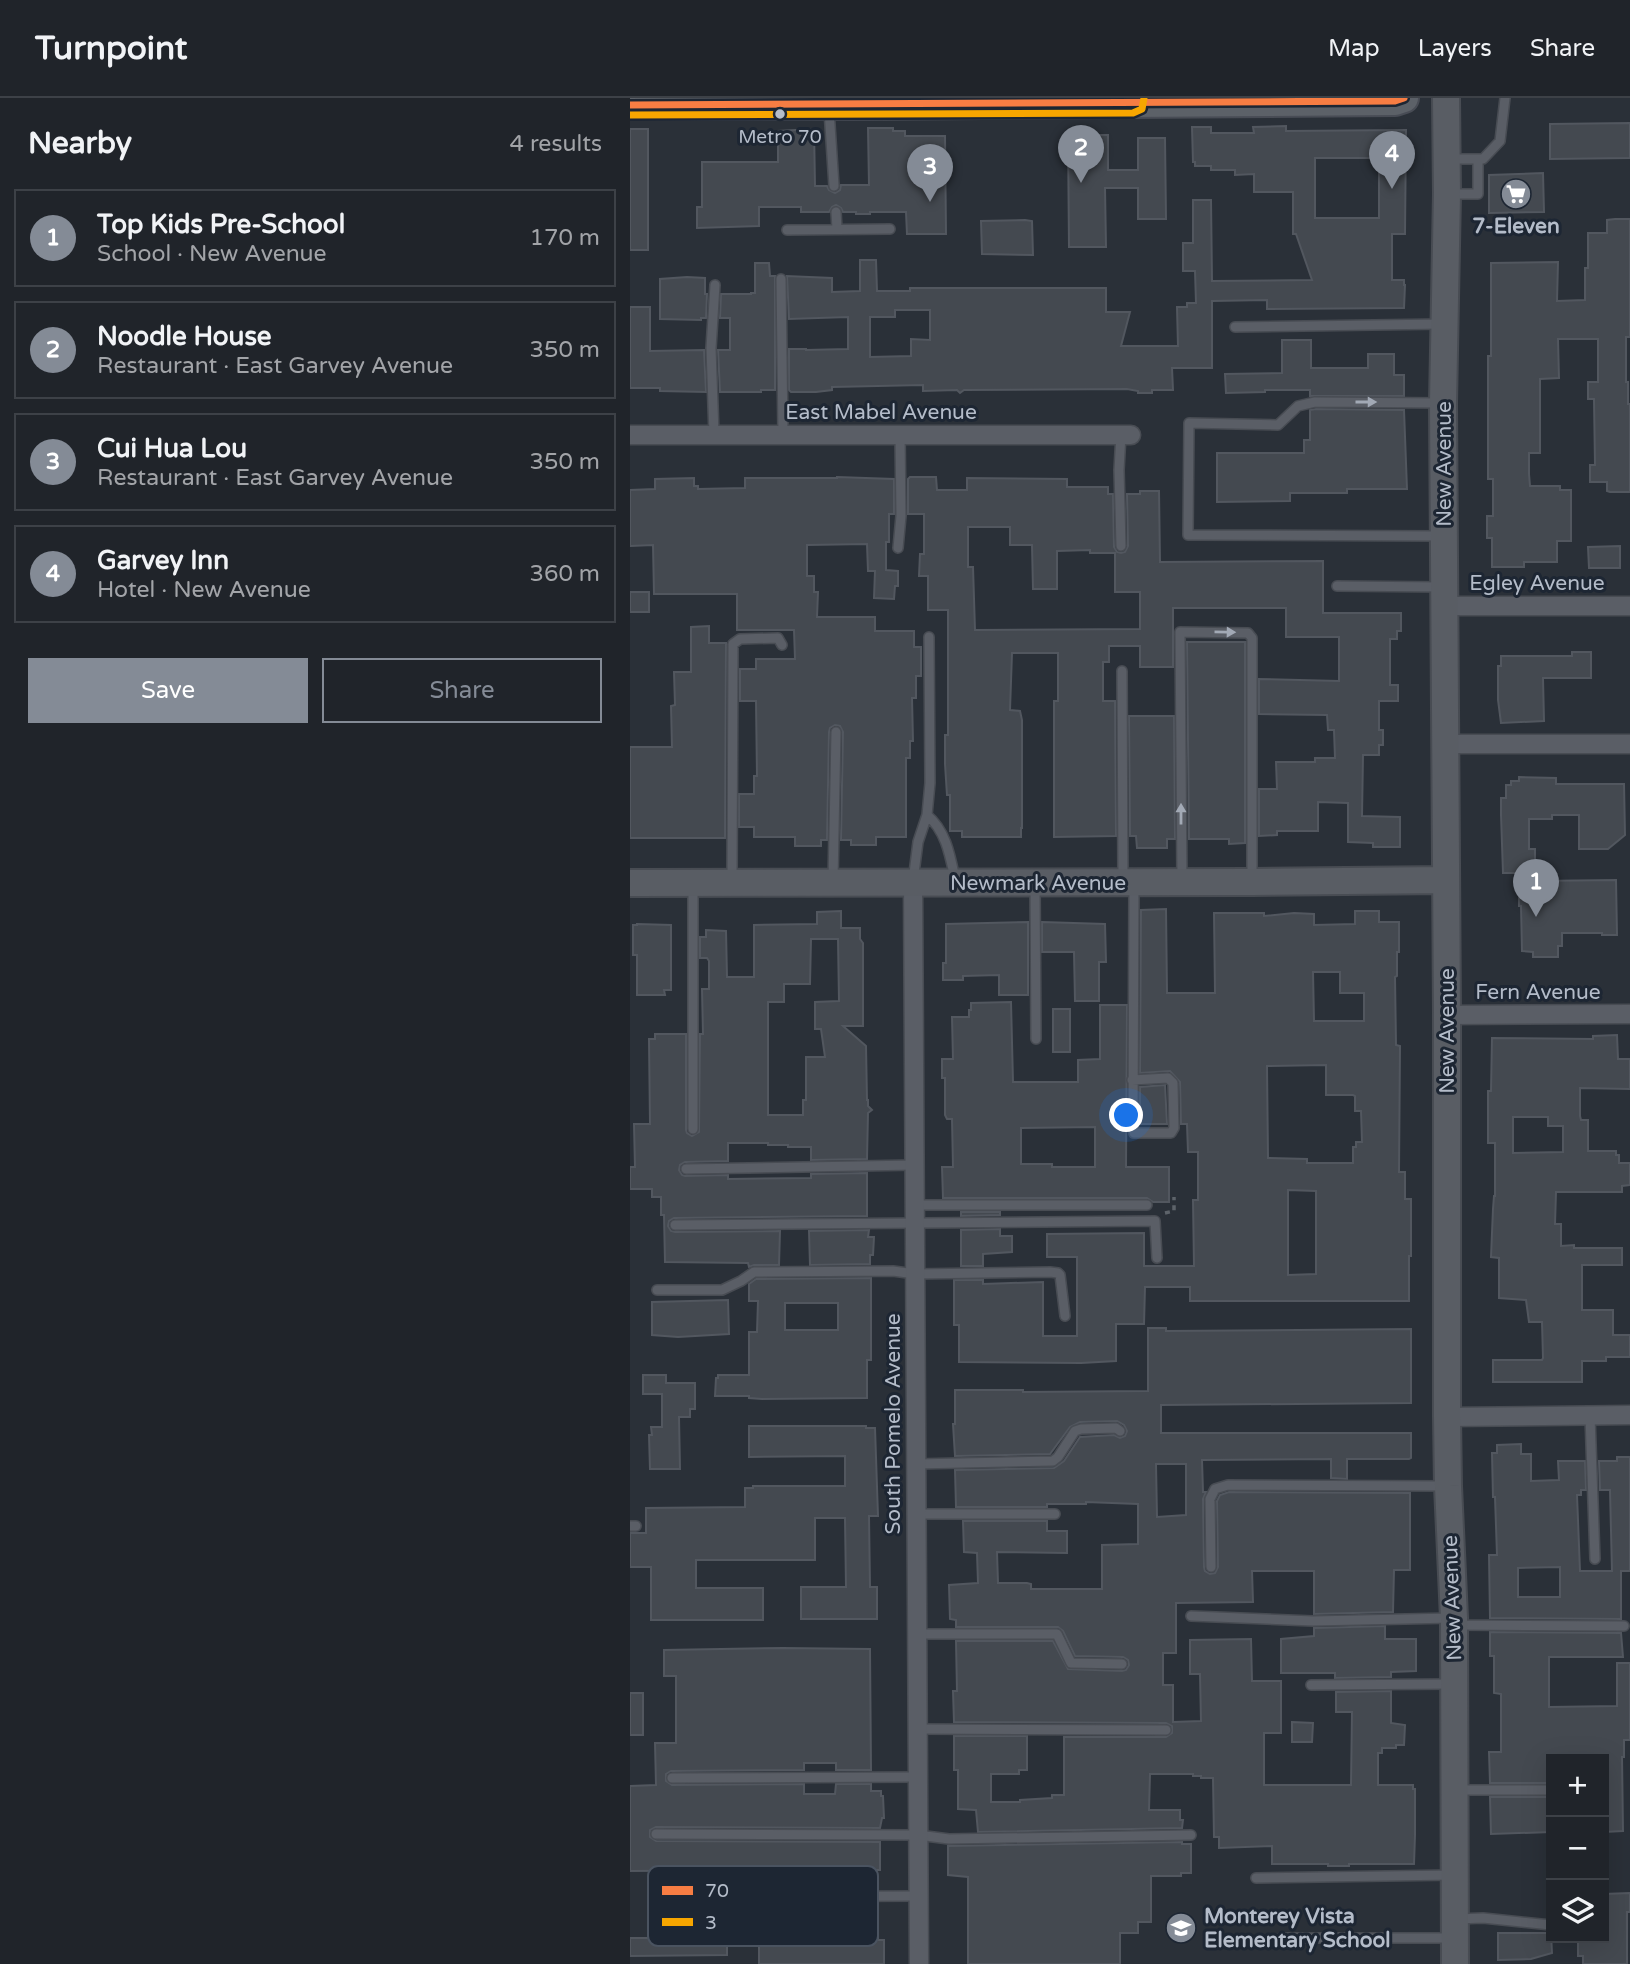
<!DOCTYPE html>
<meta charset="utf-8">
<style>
body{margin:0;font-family:"Varela Round",sans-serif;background:#2d3036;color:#f1f3f6}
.controls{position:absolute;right:21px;bottom:21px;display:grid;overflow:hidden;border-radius:0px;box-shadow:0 7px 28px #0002}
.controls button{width:63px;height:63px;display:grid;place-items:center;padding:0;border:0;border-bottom:2px solid #3d4147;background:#20242a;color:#f1f3f6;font:35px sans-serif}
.you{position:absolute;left:497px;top:1018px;width:24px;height:24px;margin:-18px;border:5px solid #fff;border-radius:50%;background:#1a73e8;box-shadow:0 0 0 10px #1a73e833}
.badge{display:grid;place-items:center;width:46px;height:46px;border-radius:50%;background:#848b96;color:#fff;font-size:23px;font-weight:700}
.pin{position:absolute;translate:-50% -58px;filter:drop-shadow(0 2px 4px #0008)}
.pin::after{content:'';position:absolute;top:37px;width:24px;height:21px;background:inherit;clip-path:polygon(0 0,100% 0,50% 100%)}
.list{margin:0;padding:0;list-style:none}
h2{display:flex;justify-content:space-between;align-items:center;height:91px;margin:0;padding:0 28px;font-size:30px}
h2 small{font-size:23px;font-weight:400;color:#a2a4a8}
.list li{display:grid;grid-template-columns:46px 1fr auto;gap:21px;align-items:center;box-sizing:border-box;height:98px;margin:0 14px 14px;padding:0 14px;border:2px solid #3d4147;border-radius:0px}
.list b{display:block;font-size:26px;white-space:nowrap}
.list p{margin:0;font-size:23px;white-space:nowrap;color:#a2a4a8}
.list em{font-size:23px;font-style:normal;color:#a2a4a8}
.actions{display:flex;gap:14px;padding:21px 28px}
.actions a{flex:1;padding:16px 0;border:2px solid #848b96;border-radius:0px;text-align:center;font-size:24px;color:#848b96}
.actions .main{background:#848b96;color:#fff}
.icon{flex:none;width:38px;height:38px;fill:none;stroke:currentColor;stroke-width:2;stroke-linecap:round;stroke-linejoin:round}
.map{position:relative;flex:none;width:1000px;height:1866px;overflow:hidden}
header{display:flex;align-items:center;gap:42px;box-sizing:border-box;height:98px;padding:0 35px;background:#20242a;border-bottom:2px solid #3d4147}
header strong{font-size:33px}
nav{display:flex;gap:38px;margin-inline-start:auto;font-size:24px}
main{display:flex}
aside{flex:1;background:#20242a}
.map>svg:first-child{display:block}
.building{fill:#444950;stroke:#52575f;stroke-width:2;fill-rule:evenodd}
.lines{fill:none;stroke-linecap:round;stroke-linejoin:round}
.lane-casing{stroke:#484c53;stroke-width:12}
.street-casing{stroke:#484c53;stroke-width:21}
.secondary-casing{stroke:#484c53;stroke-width:30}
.primary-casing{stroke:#484c55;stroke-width:32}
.path{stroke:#5d636a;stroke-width:3.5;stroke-dasharray:5 5;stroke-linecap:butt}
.lane{stroke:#5a5e66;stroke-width:9}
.street{stroke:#5a5e66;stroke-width:18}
.secondary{stroke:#595d64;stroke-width:26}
.primary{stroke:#5c6168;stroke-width:28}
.bus-1-casing{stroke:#1d2633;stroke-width:12}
.bus-2-casing{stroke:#1d2633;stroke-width:12}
.bus-1{stroke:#f77d43;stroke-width:7}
.bus-2{stroke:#f7a600;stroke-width:7}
.oneway{fill:#a2a9b5}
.bus-dot{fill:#b4bcc9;stroke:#1d2633;stroke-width:2.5}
.labels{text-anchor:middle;stroke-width:6;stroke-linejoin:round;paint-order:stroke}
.bus-label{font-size:19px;fill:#b4bcc9;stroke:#1d2633}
.poi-label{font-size:21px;font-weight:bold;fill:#b4bcc9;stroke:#1d2633}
.street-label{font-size:21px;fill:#b4bcc9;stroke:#1d2633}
.key{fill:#1d2633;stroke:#4a5360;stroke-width:2}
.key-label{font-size:19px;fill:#b4bcc9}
</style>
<header>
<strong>Turnpoint</strong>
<nav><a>Map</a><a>Layers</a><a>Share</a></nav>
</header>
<main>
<aside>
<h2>Nearby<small>4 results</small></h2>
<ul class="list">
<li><span class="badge">1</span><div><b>Top Kids Pre-School</b><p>School · New Avenue</p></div><em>170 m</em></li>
<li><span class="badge">2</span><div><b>Noodle House</b><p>Restaurant · East Garvey Avenue</p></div><em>350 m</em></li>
<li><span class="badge">3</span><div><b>Cui Hua Lou</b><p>Restaurant · East Garvey Avenue</p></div><em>350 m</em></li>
<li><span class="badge">4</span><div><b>Garvey Inn</b><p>Hotel · New Avenue</p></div><em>360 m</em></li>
</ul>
<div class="actions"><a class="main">Save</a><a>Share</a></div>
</aside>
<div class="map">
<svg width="1000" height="1866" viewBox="0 0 1000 1866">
<rect width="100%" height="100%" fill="#2a3038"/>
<path class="building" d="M1000,25v35l-80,1v-35z
M656,28v5l120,-1 -1,104h-13v46h12v5h1l-1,23 -137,1v-9l-55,1v67h-40l1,22h-21v3h-14v-2l-11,-2 -163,1 -4,3 -3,-3 -34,1v-6l-91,2v3l-16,2h-25l-2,-2v-41h17v1l42,-1v-32l-59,2 -2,-43 45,2v14l28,-1v-31h16l1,31h33v-3h196v24h24l-9,34h57l-1,-39h10v-4h9l-1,-32h-12v-28h10v-43h18l1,81 100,-1 -16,-46h-3v-42h-39v-18l-19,1v-5h-24v-4h-16v-4h-2l-1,-35h19v6h43l-1,-6zM685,60h64v60h-64zM265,212h35v30l-19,-1v17l-41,1v-40h25z
M238,30h25v3h12v5h40l1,98h-39l-1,-22h-36v2h-14v-2h-13l-2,-4 -5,-3 -4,2 -3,5h-28v-5h-42v19l-62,2v-21h5v-45h76v-31l36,-2 1,57h12l2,4 6,3 5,-3 1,-5h28z
M0,31h18v121h-18z
M438,37h40v35h30v-32h27l1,81h-28v-31h-33l1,59h-37z
M913,75l1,39 -55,1v-38z
M985,121h15v118h-4v45h2v22h2v88h-20l-3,-1v-9h-17v-17h5l-1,-66h-6v-17h10v-43h-40l1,39 -19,1v74h-11v21l1,12h30v4h11v51h-14v21h-33v5h-32v-29h-5v-22h6v-37h-5v-123h3v-93l67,-1 -1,39 28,-1v-32h3v-35h19v-13z
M395,122l7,1 1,34 -51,-1 -1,-33z
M125,165h14l1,13h5v114h-14v2h-41l-2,-42h12v-32h-10l1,-24h30v-1h4z
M57,179l18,1v16h2l-1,24h-5v2l-41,-1v-40z
M0,209h20v44l54,-1 2,42 -46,-1v-3h-30z
M652,242h29v28h57v-14h26v21h10v21h-94v-6h-45v2l-39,1 -1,-19 57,-1z
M686,311l88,1 3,79h-60v4h-57v8l-73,1v-49h87v-13h6v-30z
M207,379l57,2v35h-5v28h-3v28l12,1v15h-3l-1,13 -20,-1 1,-27h-7l-1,-27 -60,1v31h7v16h4l-1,25h58v14h39v16h7v29h-5v22h-4l1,43h-3v17h-4v79h-30v8h-25v-5h-10l2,-108 -3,-6 -5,-1 -5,3 -1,4 -2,108h-6v6h-26v-9h-41v-10h-15v-33h15v-18h3l-1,-75h-16v-32h16v-10h39l-1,-29h-57v-36h-83l-1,-49 -23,1v-56l25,-1v-10l39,-1v8h4v3l47,-1v-10h92z
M280,379h26l1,13h30v-12l100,1v8h41v7h5l1,53 3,5 4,1 4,-1 3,-6 -1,-52h13v-3h19l1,71 163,-1v52h78v18h-4v8h-7v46h8v16h-19v29h4v15h-4v10h-16l-1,61 38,1v30h-27v-4l-25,-1v-39l-30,-1v29h-41v4l-18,1v-47h18l-1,-27h39v-4h20l-1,-28h-6l-1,-15 -68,-1v-35l80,2v-44h-53v-29h-113v59h-33v-21h-31v16h-6v39h12l1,135 -62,1v-136h4v-48h-46l-2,57 10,1 2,9v108h-1v9h-59v-6h-12v-36h-3l-2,-31v-29h3v-125h-20v-34h-9l1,-22h4v-40h-16v-35zM338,429h42v18h22l1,44h24v-38l33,-1v3h25v39h25v37l-165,1 -2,-63h-5z
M990,448v22h-31l-1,-21z
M0,494h19v20h-19z
M79,528v17h17l-1,195h-95v-91h42l-1,-41 4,-1 -1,-33h17v-45z
M557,544h58v201l-16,1v-5h-40z
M942,554h19v26h-48l1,43 -43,2 -3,-23v-34h3v-10h71z
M499,618h45l1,123h-8v9h-30l-1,-12h-6z
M889,679l37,1v6h68l1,51 -17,14h-29v-34h-27v4h-23v30h6v32l81,-1 1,55h-15v-2h-40v13h-4v11h-25v-5l-11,-1 -1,-45h-2v-33h-16l-2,-58v-17h5v-13h5v-4h8z
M536,811l1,84h48l-1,-80h50v3l30,-3 20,1v11l41,-1v-13h24v11h20v30h-2v24l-2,1 1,68 4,1 -1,126h6v27h6v57h-2v45h-219v-14h-45l-1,37h-28v37l-35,2 -122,-1v-37h-5v-45h29v4l60,-2v54h34v-79h-30v-23l97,-1v33h50l-1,-66h5v-48h-10l-1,-28h-6l-1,-42 -10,-11 -30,2 1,-163zM683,874h27v21h24v28h-50zM696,967v30h27l2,1v15h6l1,31h-6v5h-3v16h-46v-4l-39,-1 -1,-92zM658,1092l28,1v83l-28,1z
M211,813v17h19v11l3,4v83h-20l23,20 1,54h1v6l4,4 -4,3 -1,46 -56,1v-13h-23v-2h-20v-2h-40v18l-43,1 -5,3 -1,5 3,5 3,1 43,-1v4l83,-1v-4l56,-1v43l-193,2 -5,3 -1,5 3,5 4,1 105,-1 -1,34h-25l-5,2 -1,-4 -83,-1 -1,-47h-3v-18h-9v-8h-22v-22h5l-1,-43h16l-1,-85h6v-5h31v96l1,3 5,3 7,-4 1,-98h3l-1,-45h7v-28l-2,-3h-7v-21h6v-7l20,1 1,46h27v-52l63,-1v-12zM181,841h27l1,62 -24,1v27h6l4,28h-19v43h-3v15h-35v-113h16v-18h26z
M398,824v73h-29v-20l-36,1v4h-20v-17h3v-39z
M412,824l63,2 1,38h-7v39h-24l-1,-49h-32z
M7,826l34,1v65h-7l1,5h-28v-40h-4v-30h4z
M381,904l2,80h65v-22l22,-1v-54h27l-1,162h43v35h-16l-6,-4h-204l-1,-31h11l-1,-48h-5l-2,-4v-37h-3v-19h11l-1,-42h17v-7h2v-7zM465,1029v40h-43v-3h-31v-36z
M423,911h17v43h-17z
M987,937l1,24h12v30l-50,-1v28l1,4h7v31h28v4h3v8h11v22l-8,1v6h-66l-1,32h6v22l13,-1v3h48v17h-40v45h31v25h17v22h-24v4h-24v21h-89v-22h49l1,-2 -1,-36h-13l-3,-22 -27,-2v-40l-8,-1 2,-48 1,-13h1v-53h-7v-52h3l1,-53 101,1v-3zM883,1019h35v9h15v26l-50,1z
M535,987l2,39h-27v-37z
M331,1114h39v3l-39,1z
M370,1131v7h12v16l-29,2v12h-22v-36z
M239,1132l-1,7h6l-1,18h-3v9l-60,1 -1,-34z
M241,1180v82h-4v38l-105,1 -13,-1v-2h-34l1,-18h2v-3h31v-43h8l1,-31h-9v-17l7,-5zM155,1205h53v27h-53z
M98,1202l1,34 -51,3 -26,-2v-33z
M518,1230h18v3l245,-2v74l-250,2v28h250v25l-2,1h-62v20l-16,-1v-19l-129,1 1,32h3l-3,7 1,68 1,4 5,3 5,-1 3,-6 -1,-66 3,-6 9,-3 181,1v77h-16l-1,42 -79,2v-43h-62l1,31 -77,1v50h-13v32h10v37l28,-1 -1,-47h-10v-34l61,-1 1,42h29v52h-17v52h87l1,-73h-16v-20l55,-1v32l14,2 -1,20h-8v3h-14v5h-4v32h35v4h2v46l-1,29h-65v2h-21v-2h-56v-18l-53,2v-11h-5l-1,-59h-12v-2h-8v-2h-43l-1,36h31v10h3l-1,8 -204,4 -2,-22 -18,-1v-39h-4v-34h73v34h-8v4h-28v28h29v-2l32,-2v-3h12v-58h102l6,-4v-7l-6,-3 -212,-1 -1,-31h4l-1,-50h97l15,28 54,2 4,-1 3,-5 -1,-5 -5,-3 -48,-1 -12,-25 -5,-4h-102v-7l-6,-1 -1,-34 29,-2 -1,-30 -13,-1 -1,-31h84v10h20v22l-70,-1 1,31h29l4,1v5h71v-44l36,-1v-40l-52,-2v2h-39v3h-91l-1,-37 99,-2 10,-7 16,-24 34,-2 6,3 5,-2 2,-5 -3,-6 -7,-4 -37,1 -10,5 -20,27 -95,2 -2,-32h2v-34h68v2l125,-1zM526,1366h30v51l-29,2z
M13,1277h23v8h29v26h-5v8h-11l1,52h-30l-1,-34h3l-1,-8h11v-33h-19z
M119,1328h117v2h9l3,88h-9l1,71h7v32h-76v-32h45l-1,-69h-30v42h-119v28h67v32h-112v-53h-21v-34h16v-25l99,-1v-19h8v-2h92v-30l-96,1z
M891,1346v10h10v27l28,-1 -1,-19h27l1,29h-5v5h-4l3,76h32l-2,-81h-10l-1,-29h18v-4h13v114h-9v48l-131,-1 -1,-63h8l-2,-58h-2l-1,-44h5v-8zM930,1469v30h-42v-29z
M755,1528v13h31v32l-25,1v5l-56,1v-5h-54v-34l33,-3v-8z
M860,1534l131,1 2,24h-74v50l68,-1v-43h13v77h-6v17h-2l1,74 -19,1v-73h-53v24h-61l-1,-31h12v-58l-7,-1v-37h-4z
M153,1550l87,1 1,121h-35v-7h-32v7l-133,1 -5,3v7l6,4 132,-1v10h31l1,-10h35v7h10v5h2l1,22h-2l-2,10 -224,-1 -6,3v7l6,4 224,1v28h-12v2h-75v-2h-11l-152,1v-85l26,-1 -1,-42h21v-67h-12v-26z
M0,1595h13v42h-13z
M662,1624l21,1 -1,19h-20z
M860,1699h61v35l-60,2z
M552,1744v2h9v29h-10v3h-30v46h-13v11h-18v31h-152v-87l-20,-2v-29z
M1000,1795v19h-3v52h-44v-8h-5v-15h2v-3h24v-44z
M248,1805v37h6v24h-125v-32h-32v23l-97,1v-18h43v-34z
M868,1835h53l1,20 -21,6 -33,1z"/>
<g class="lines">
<g class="lane-casing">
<path id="lane" d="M199,12l5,76
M818,61h35l17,-18 5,-43
M818,96h30v-35
M206,114l1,17
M157,132l103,-1
M151,181l2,156
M605,229l207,-3
M811,305l-126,-1 -17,4 -20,19 -89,-2 -1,112 254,1
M84,337l-3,-87 4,-63
M491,448l-2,-76 2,-36
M268,450l3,-32 -1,-81
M707,488l106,1
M492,573l1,210
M297,717c19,16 23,40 28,64
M552,782l-2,-248 68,1 4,5v241
M102,783l1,-237 7,-5 38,-1 4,7
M203,783l3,-149
M283,783l5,-39 9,-27 3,-32 -1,-146
M405,787l1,154
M502,982l36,-2 5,5 1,45 -3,5h-37l-1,-4 1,-245
M63,1031v-244
M56,1071l229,-4
M285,1107h232
M45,1127l480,-4 2,37
M27,1192h65l19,-9 13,-9 139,-1 22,3 135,-2 8,1 2,2 5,41
M960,1318l5,143
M286,1366l137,-3 5,-4 17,-26 6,-2 35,-1 4,3
M286,1416h139
M0,1428h6
M581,1469l-1,-68 5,-10 13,-4 218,1
M561,1518l122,5 139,-3
M825,1527l169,1
M287,1536h140l14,29 51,1
M681,1587l141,-1
M287,1631l249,1
M42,1680l246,-1
M829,1692h92
M26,1736l262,1 31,4 242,-4
M626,1780l197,-3
M56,1799l232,-1
M827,1821l26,-1 68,7
M651,1840h173"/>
</g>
<g class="street-casing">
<path id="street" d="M0,337h501
M814,508h186
M815,646h185
M283,785l6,1081
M817,917l183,-1
M817,1319l183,-2"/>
</g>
<g class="secondary-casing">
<path id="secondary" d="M816,0l1,96 -4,209 4,612v402l1,69 6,132 1,346
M0,785l622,-1 194,-2"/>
</g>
<g class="primary-casing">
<path id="primary" d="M0,7h223l542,-4 9,-3"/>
</g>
<path class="path" d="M535,1115l9,-2v-14"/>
<use href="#lane" class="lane"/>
<use href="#street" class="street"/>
<use href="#secondary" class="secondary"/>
<use href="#primary" class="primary"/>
<g class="bus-1-casing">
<path id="bus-1" d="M0,7l765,-4 9,-3"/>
</g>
<g class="bus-2-casing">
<path id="bus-2" d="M0,17l503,-2 9,-4 2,-11"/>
</g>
<use href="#bus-1" class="bus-1"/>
<use href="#bus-2" class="bus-2"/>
</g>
<defs><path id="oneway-solid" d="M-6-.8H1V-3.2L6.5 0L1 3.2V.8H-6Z" transform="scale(1.75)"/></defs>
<g class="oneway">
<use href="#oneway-solid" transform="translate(736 304)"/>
<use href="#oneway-solid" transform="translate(595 534) rotate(1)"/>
<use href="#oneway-solid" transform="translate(551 716) rotate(-90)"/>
</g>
<defs>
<g id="supermarket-disc" transform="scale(1.575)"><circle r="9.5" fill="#848b96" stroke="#1d2633"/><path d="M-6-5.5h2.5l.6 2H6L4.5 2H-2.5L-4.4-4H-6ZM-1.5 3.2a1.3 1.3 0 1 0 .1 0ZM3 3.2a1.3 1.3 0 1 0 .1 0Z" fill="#fff"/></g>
<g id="school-disc" transform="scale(1.575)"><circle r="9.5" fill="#848b96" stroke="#1d2633"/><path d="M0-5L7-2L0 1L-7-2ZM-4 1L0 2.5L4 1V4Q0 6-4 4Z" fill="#fff"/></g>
</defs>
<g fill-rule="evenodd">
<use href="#supermarket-disc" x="886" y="96"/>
<use href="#school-disc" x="551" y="1830"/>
</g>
<circle class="bus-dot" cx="150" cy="16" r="6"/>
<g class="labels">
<g class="bus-label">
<text x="150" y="45">Metro 70</text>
</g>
<g class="poi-label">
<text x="886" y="135">7-Eleven</text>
<text x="574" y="1825" text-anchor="start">Monterey Vista<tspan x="574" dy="24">Elementary School</tspan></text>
</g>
<g class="street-label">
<text x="251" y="321">East Mabel Avenue</text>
<text transform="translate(814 366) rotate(-90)" y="7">New Avenue</text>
<text x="907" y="492">Egley Avenue</text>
<text x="408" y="792">Newmark Avenue</text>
<text x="908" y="901">Fern Avenue</text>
<text transform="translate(817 933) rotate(-90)" y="7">New Avenue</text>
<text transform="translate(263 1326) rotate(-90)" y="7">South Pomelo Avenue</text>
<text transform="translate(822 1500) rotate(-92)" y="7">New Avenue</text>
</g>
</g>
<rect x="18" y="1768" width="230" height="80" rx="10" class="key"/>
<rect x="32" y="1788" width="31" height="9" fill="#f77d43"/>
<rect x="32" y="1820" width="31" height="8" fill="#f7a600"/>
<g class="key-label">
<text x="75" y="1799">70</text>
<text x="75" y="1831">3</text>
</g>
</svg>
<div class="controls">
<button>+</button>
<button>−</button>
<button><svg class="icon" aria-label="layers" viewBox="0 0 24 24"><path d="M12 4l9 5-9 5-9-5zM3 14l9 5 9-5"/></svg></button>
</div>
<div class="you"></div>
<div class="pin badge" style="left:906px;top:819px">1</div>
<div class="pin badge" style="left:451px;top:85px">2</div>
<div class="pin badge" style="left:300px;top:104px">3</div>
<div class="pin badge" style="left:762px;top:91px">4</div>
</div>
</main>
